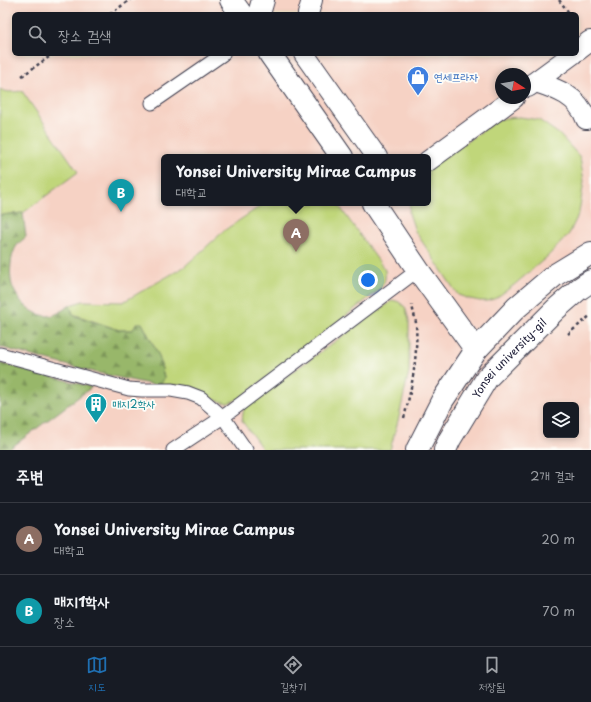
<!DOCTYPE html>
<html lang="ko">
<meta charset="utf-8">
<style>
body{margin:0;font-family:"Playpen Sans","Poor Story",sans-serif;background:#242831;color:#f1f3f6}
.controls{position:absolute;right:12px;bottom:12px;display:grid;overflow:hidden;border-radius:6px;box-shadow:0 2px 6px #0003}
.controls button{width:36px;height:36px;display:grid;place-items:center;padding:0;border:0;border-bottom:1px solid #363941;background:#171b24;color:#f1f3f6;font:20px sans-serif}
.compass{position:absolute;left:495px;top:68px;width:36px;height:36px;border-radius:50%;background:#171b24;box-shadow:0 2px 6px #0003;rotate:101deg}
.you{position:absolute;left:368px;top:280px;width:14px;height:14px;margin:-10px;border:3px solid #fff;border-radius:50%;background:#1a73e8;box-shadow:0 0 0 6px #1a73e833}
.badge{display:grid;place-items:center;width:26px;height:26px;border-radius:50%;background:#1f6fb2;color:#fff;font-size:13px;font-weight:700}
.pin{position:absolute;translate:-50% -33px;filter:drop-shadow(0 1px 2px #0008)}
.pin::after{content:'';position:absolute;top:21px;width:14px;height:12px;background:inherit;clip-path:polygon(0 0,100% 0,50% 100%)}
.popup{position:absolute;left:161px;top:154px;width:270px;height:52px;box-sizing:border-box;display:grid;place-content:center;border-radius:6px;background:#171b24;filter:drop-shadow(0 1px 3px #0005);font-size:13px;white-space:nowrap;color:#9ea1a6}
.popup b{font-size:15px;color:#f1f3f6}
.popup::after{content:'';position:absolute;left:50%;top:100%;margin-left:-8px;border:8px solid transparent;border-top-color:#171b24}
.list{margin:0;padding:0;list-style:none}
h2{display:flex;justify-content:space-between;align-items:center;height:52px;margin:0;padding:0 16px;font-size:17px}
h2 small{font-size:13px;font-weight:400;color:#9ea1a6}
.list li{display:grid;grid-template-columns:26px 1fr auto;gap:12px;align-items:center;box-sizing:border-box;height:72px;padding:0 16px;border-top:1px solid #363941}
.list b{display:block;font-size:15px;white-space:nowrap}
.list p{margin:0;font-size:13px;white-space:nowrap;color:#9ea1a6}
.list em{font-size:13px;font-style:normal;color:#9ea1a6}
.icon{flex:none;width:22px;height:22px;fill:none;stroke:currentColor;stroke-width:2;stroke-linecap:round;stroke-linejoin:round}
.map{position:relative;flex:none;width:591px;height:450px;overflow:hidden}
.search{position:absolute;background:#171b24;box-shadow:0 2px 6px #0003;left:12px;right:12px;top:12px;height:44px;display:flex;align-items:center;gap:10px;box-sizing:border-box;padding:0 14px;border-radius:6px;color:#9ea1a6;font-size:15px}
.sheet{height:196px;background:#171b24}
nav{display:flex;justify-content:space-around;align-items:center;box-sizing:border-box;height:56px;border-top:1px solid #363941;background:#171b24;font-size:11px;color:#9ea1a6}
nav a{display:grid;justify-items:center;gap:2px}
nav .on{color:#1f6fb2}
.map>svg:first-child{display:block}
.built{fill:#f6d2c4;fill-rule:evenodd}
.grass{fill:#c0d67a;stroke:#717c5a}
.forest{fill:url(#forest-firs);stroke:#5d6c52}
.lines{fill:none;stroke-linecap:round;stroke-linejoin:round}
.service-casing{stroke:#403f50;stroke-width:15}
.pedestrian-casing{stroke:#403f50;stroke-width:22}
.minor-casing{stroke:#403f50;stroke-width:24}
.path{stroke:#403f50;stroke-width:2.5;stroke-dasharray:3 3;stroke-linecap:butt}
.service{stroke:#fff;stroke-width:13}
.pedestrian{stroke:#fff;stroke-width:20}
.minor{stroke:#fff;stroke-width:22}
.labels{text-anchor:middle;stroke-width:3.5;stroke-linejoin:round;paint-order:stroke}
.shop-label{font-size:11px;fill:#366cbe;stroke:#fdfcf7;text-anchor:start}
.street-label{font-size:11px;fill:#22223b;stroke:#fdfcf7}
.culture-label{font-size:11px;fill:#0d838f;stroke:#fdfcf7;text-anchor:start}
</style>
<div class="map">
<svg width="591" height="450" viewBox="0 0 591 450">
<defs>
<pattern id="forest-firs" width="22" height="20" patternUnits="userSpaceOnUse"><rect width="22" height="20" fill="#98b76a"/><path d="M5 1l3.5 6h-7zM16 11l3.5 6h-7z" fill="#7c9458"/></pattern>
</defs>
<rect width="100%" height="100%" fill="#fdfcf7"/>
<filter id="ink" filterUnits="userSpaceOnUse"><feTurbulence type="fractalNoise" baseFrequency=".025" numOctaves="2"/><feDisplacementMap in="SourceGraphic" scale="8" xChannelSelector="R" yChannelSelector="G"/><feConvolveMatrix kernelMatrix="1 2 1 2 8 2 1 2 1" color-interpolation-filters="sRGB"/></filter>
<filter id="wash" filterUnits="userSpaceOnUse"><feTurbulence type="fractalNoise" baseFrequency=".012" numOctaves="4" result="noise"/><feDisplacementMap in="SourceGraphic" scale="16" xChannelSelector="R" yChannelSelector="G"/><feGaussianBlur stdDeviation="0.9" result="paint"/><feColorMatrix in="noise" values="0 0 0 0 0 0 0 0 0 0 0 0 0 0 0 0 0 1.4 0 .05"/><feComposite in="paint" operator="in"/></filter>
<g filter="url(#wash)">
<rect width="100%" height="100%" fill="#ede5c8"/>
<path class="built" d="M0,0h591v450h-591zM14,14h563v40h-563zM501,74h24v24h-24zM164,157h264v46h-264zM546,405h30v30h-30z"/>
<path class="grass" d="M0,89c7,4 14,3 22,2l56,81 -55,41 -23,2z
M520,117l19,3 20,14 21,23 4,24 -5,32 -10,21 -21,22 -34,29 -18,13 -8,3h-8l-10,-2 -12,-4 -43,-64 -6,-18 1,-10h18v-34l68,-48 9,-3z
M265,203h72l48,67c1,8 0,13 -6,20l-140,109 -11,4 -9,-2 -12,-4 -5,-6 -13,-5 -14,-1 -15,1 4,-8 -5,-22 -17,-33 -8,7h-15l-46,-16 -3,-9 13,-4 40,1 61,-35 41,-37z
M393,300l6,2 6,5 4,13v51l-10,46 -9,33h-127l-21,-29 1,-8 2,-7z"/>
<path class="forest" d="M23,213l3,24c-5,4 -10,8 -12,14 -4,9 -5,28 -1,37 6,14 19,27 35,28 8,0 16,-7 22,-11l3,10 46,15h14l3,-7h6l17,33 5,22 -4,8c-54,-10 -107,-24 -160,-39v-132z
M0,363l92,24 -84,63h-8z"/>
</g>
<g filter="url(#ink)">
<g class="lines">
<g class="service-casing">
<path id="service" d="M152,103l71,-49
M0,354l129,35 13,1h29l17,3 13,5 22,19 23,33
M173,450l50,-33 195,-147"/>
</g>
<g class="pedestrian-casing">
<path id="pedestrian" d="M308,14l4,-14
M577,51l13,-10
M304,54l73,103
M536,82c21,7 42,14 50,37
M528,87l45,-33
M428,161l86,-63"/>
</g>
<g class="minor-casing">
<g id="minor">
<path d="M231,0l10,14"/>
<path d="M259,14l4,-14"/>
<path d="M270,54l72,103"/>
<path d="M373,203l45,67 58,80"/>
<path d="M417,450l25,-49 34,-51 40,-42 39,-33 36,-22"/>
<path id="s1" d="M445,450l5,-11 37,-61 69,-69 23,-20 12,-8"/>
</g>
</g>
<path class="path" d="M559,0l11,14
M110,14l20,-14
M22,76l31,-22
M568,334l23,-19
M404,418c8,-31 14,-62 12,-95 -1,-6 -3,-12 -4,-18"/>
<use href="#service" class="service"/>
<use href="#pedestrian" class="pedestrian"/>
<use href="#minor" class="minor"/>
</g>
</g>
<defs>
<g id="shop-pin" transform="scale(1.15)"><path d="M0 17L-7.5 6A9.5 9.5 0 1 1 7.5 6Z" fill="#3f7fe0" stroke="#fdfcf7"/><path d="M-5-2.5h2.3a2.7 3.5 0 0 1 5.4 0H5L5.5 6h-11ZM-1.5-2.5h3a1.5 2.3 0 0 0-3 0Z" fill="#fff"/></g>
<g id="building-pin" transform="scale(1.15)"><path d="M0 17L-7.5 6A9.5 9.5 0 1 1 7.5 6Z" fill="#0f9aa8" stroke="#fdfcf7"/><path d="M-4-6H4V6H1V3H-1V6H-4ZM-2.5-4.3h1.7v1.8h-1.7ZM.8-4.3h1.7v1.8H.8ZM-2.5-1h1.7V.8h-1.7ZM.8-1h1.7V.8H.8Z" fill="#fff"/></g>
</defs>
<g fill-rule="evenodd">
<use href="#shop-pin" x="418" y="77"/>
<use href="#building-pin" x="96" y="404"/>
</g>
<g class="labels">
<g class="shop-label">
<text x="434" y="81">연세프라자</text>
</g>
<g class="street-label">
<text dy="4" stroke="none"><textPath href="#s1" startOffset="113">Yonsei university-gil</textPath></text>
</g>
<g class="culture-label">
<text x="112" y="408">매지2학사</text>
</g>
</g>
</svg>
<div class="controls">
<button><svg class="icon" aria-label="layers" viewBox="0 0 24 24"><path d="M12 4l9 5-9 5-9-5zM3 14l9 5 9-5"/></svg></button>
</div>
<svg class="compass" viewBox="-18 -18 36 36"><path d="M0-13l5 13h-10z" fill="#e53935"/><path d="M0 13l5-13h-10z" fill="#9ea1a6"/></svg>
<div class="you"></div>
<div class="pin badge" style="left:296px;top:252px;background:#8d6e63">A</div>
<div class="popup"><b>Yonsei University Mirae Campus</b>대학교</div>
<div class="pin badge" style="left:121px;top:212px;background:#0f9aa8">B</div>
<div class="search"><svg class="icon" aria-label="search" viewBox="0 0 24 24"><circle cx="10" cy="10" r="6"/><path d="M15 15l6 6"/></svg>장소 검색</div>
</div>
<section class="sheet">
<h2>주변<small>2개 결과</small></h2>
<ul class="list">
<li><span class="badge" style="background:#8d6e63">A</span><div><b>Yonsei University Mirae Campus</b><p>대학교</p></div><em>20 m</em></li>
<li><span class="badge" style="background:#0f9aa8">B</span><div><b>매지1학사</b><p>장소</p></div><em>70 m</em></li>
</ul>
</section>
<nav>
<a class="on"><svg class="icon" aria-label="map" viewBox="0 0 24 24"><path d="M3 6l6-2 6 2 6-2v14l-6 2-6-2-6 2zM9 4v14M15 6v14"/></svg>지도</a>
<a><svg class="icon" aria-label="directions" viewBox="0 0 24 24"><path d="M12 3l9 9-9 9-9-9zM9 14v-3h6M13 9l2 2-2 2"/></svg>길찾기</a>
<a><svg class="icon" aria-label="saved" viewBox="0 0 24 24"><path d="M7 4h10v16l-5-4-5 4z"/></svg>저장됨</a>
</nav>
